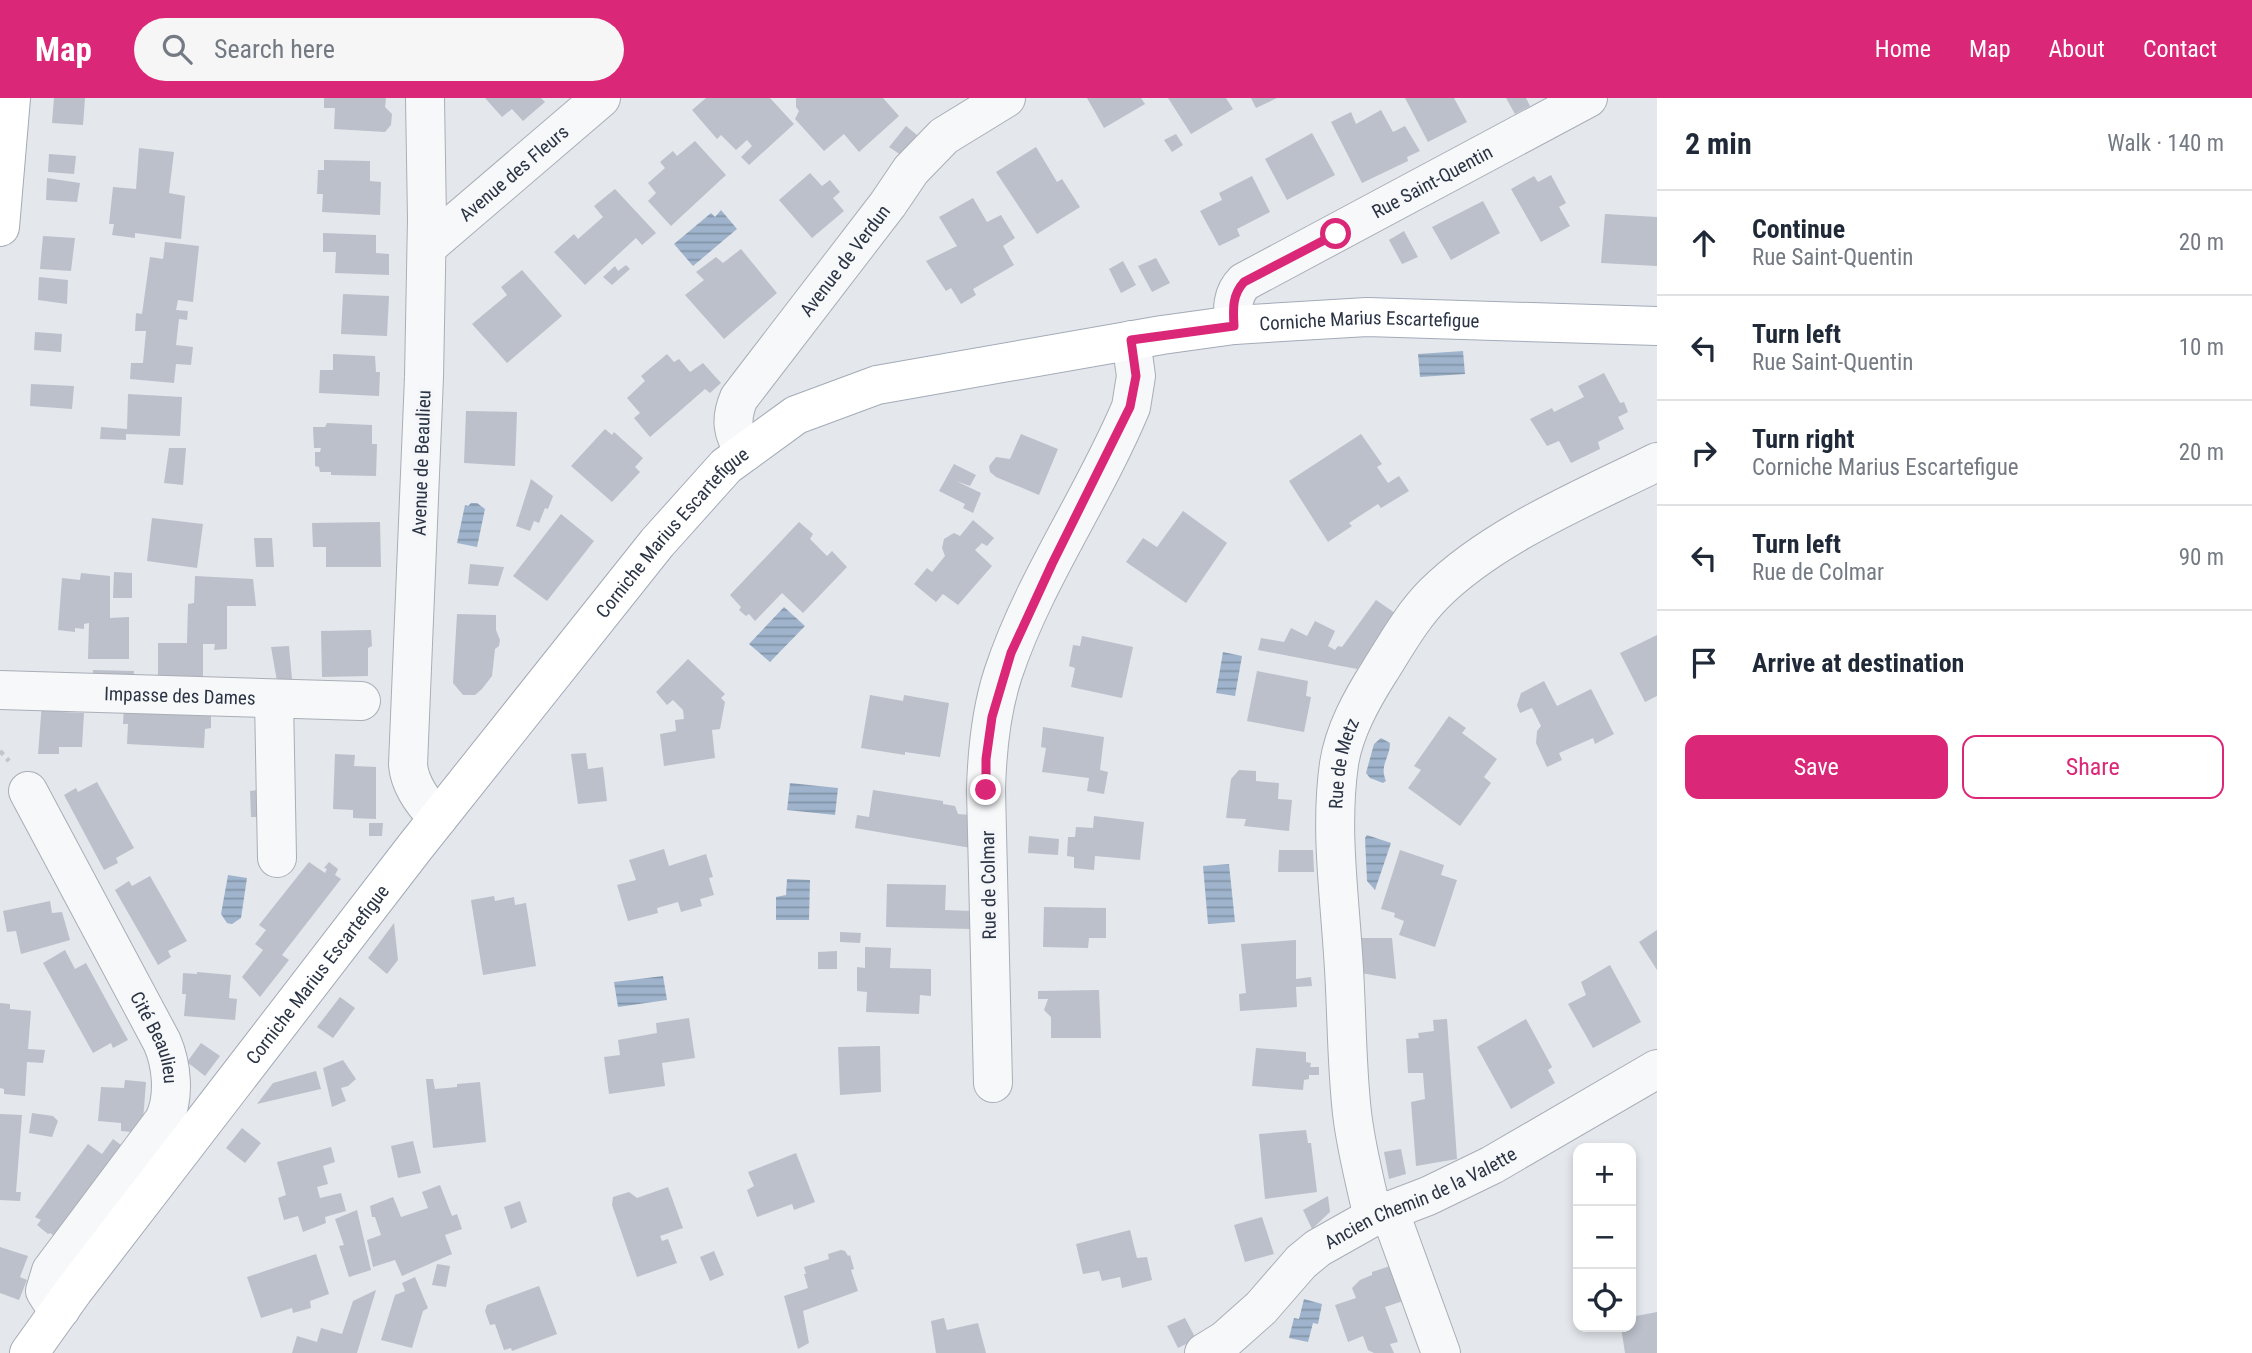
<!DOCTYPE html>
<meta charset="utf-8">
<style>
body{margin:0;font-family:"Roboto Condensed",sans-serif;background:#f6f6f7;color:#1f2937}
.controls{position:absolute;right:21px;bottom:21px;display:grid;overflow:hidden;border-radius:14px;box-shadow:0 4px 10px #0003}
.controls button{width:63px;height:63px;display:grid;place-items:center;padding:0;border:0;border-bottom:2px solid #e0e1e3;background:#fff;color:#1f2937;font:35px sans-serif}
.stop{position:absolute;width:21px;height:21px;margin:-16px;border:5px solid #db2777;border-radius:50%;background:#fff}
.stop.end{background:#db2777;border-color:#fff;box-shadow:0 2px 7px #0008}
.list{margin:0;padding:0;list-style:none}
h2{display:flex;justify-content:space-between;align-items:center;height:91px;margin:0;padding:0 28px;font-size:30px}
h2 small{font-size:23px;font-weight:400;color:#747a83}
.list li{display:grid;grid-template-columns:46px 1fr auto;gap:21px;align-items:center;box-sizing:border-box;height:105px;padding:0 28px;border-top:2px solid #e0e1e3}
.list b{display:block;font-size:26px;white-space:nowrap}
.list p{margin:0;font-size:23px;white-space:nowrap;color:#747a83}
.list em{font-size:23px;font-style:normal;color:#747a83}
.actions{display:flex;gap:14px;padding:21px 28px}
.actions a{flex:1;padding:16px 0;border:2px solid #db2777;border-radius:14px;text-align:center;font-size:24px;color:#db2777}
.actions .main{background:#db2777;color:#fff}
.icon{flex:none;width:38px;height:38px;fill:none;stroke:currentColor;stroke-width:2;stroke-linecap:round;stroke-linejoin:round}
.map{position:relative;flex:none;width:1657px;height:1255px;overflow:hidden}
header{display:flex;align-items:center;gap:42px;box-sizing:border-box;height:98px;padding:0 35px;background:#db2777;color:#fff}
header strong{font-size:33px}
nav{display:flex;gap:38px;margin-inline-start:auto;font-size:24px}
.search{width:490px;height:63px;background:#f6f6f7;display:flex;align-items:center;gap:18px;box-sizing:border-box;padding:0 24px;border-radius:38px;color:#747a83;font-size:26px}
main{display:flex}
aside{flex:1;background:#fff}
.map>svg:first-child{display:block}
.water{fill:url(#water-rules)}
.building{fill:#bbc0ca}
.lines{fill:none;stroke-linecap:round;stroke-linejoin:round}
.minor-casing{stroke:#a9aeb7;stroke-width:40}
.major-casing{stroke:#a3abb8;stroke-width:40}
.path{stroke:#c2c5cb;stroke-width:4.5;stroke-dasharray:5 5;stroke-linecap:butt}
.minor{stroke:#f7f8fa;stroke-width:38}
.major{stroke:#fff;stroke-width:38}
.route{stroke:#db2777;stroke-width:9}
.labels{text-anchor:middle;stroke-width:7;stroke-linejoin:round;paint-order:stroke}
.street-label{font-size:19px;fill:#2b3445;stroke:#f4f6f9}
</style>
<header>
<strong>Map</strong>
<div class="search"><svg class="icon" aria-label="search" viewBox="0 0 24 24"><circle cx="10" cy="10" r="6"/><path d="M15 15l6 6"/></svg>Search here</div>
<nav><a>Home</a><a>Map</a><a>About</a><a>Contact</a></nav>
</header>
<main>
<div class="map">
<svg width="1657" height="1255" viewBox="0 0 1657 1255">
<defs>
<pattern id="water-rules" width="6" height="5" patternUnits="userSpaceOnUse" patternTransform="scale(1.75)"><rect width="6" height="5" fill="#9fb4cc"/><path d="M0 2.5h6" fill="none" stroke="#8293a7"/></pattern>
</defs>
<rect width="100%" height="100%" fill="#e4e7ec"/>
<path class="water" d="M721,112l16,19 -44,37 -19,-22 37,-31 4,4z
M1463,253l2,23 -45,3 -2,-23z
M471,405h6l8,6 -8,38 -20,-4 8,-38 3,1z
M784,509l21,19 -35,36 -21,-18z
M1223,554l19,4 -7,40 -19,-3z
M1381,640l9,5c0,15 -11,22 -4,38l-3,2 -13,-5 -4,-5 8,-29z
M790,685l48,5 -3,27 -48,-5z
M1367,737l24,8 -16,47 -8,-9 -2,-43z
M1229,766l6,58 -27,2 -5,-58z
M228,777l19,3 -6,40 -9,6 -5,-1 -6,-9z
M787,781l23,1 -1,40h-33v-23l10,-2z
M663,878l4,24 -49,7 -4,-25z
M1304,1201l18,5 -4,20 -5,-1 -5,19 -19,-4 5,-20 5,1z"/>
<path class="building" d="M54,0h31l-2,27 -31,-2z
M324,0h62l-1,9 7,7 -1,11 -6,7 -51,-3 1,-21h-11z
M485,0h56l4,4 -22,19 -11,-12 -10,8z
M706,0h64l24,26 -45,41 -8,-8 11,-11 -5,-6 -11,10 -15,-15 -4,4 -25,-29z
M796,0h87l16,18 -40,36 -15,-18 -20,17 -29,-32 4,-8 -3,-4z
M1087,0h54l4,6 -41,24z
M1168,0h58l7,11 -42,25z
M1251,0h26l-21,10z
M1405,0h49l13,24 -39,20z
M1506,0h20l4,8 -15,8z
M1381,12l12,22 12,-6 15,25 -13,6 1,4 -46,22 -31,-61 20,-10 5,12z
M906,28l11,9 -16,20 -12,-8z
M1312,35l23,42 -48,25 -22,-41z
M1176,36l7,11 -11,7 -8,-12z
M695,43l31,34 -55,51 -23,-25 8,-8 -8,-10 17,-15 -5,-6 13,-11 4,5z
M1036,49l21,35 5,-3 18,28 -43,27 -41,-62z
M139,50l35,4 -5,41 16,3 -4,43 -46,-6v5l-23,-3 2,-11h-5l4,-37 23,2z
M49,56l27,2 -2,18 -26,-2z
M324,62l46,1v20l11,1 -1,33 -58,-3 1,-18h-6l1,-24h6z
M810,75l12,13 8,-6 10,12 -7,6 11,13 -32,27 -33,-38z
M1551,77l15,28 -7,4 11,19 -29,16 -30,-53 23,-13 4,6z
M1252,78l18,36 -33,17 3,7 -21,10 -19,-35 22,-11 -3,-7z
M47,80l33,5 -3,19 -31,-2z
M615,91l41,44 -14,12 -6,-7 -51,47 -31,-33 20,-18 4,5 25,-22 -9,-11z
M973,100l14,24 14,-7 14,23 -12,8 11,19 -41,24 3,6 -15,9 -10,-16 -5,3 -20,-30 31,-15 -18,-29z
M1483,103l17,32 -49,27 -19,-33z
M1605,116l52,3v49l-56,-3z
M1404,133l14,26 -16,7 -13,-24z
M323,135l53,2v18l13,1v21l-54,-2 1,-21h-13z
M43,138l32,2 -4,33 -31,-2z
M165,144l34,4 -6,56 -15,-2 -2,10 12,1 -1,9 -8,-1 -3,26 17,2 -2,18 -15,-1 -2,19 -44,-4 1,-16h12l3,-32h-11l1,-18 6,1 8,-57 13,2z
M741,151l36,44 -53,46 -39,-44 19,-15 -8,-8 20,-15 7,6z
M1156,160l14,25 -18,9 -14,-26z
M1123,163l13,24 -15,8 -12,-24z
M626,167l4,4 -18,16 -9,-8 12,-11 3,5z
M522,172l40,46 -55,47 -35,-39 35,-29 -6,-8z
M39,179l29,3 -1,24 -29,-4z
M343,196l46,2 -2,40 -46,-2z
M35,234l27,2 -1,18 -27,-2z
M333,256l42,2 1,16h4l-1,24 -60,-3 1,-23h13z
M667,256l7,8 5,-3 11,13 13,-9 18,20 -11,10 -5,-4 -55,48 -16,-19 6,-5 -13,-15 18,-17 -4,-5z
M1604,275l16,30 4,-1 4,10 -10,5 6,12 -26,13 2,7 -29,14 -12,-22 -12,5 -17,-27 22,-11 2,4 30,-15 -6,-11z
M31,286l43,2 -2,23 -42,-3z
M128,296l54,3 -2,39 -54,-2v6l-26,-1 1,-12 26,2z
M466,313l51,1 -2,54 -51,-3z
M327,325l45,2v19h5l-1,32 -45,-1v-3h-11l-1,-5 -4,-1v-14h5l1,-4h-7l-1,-21h12z
M605,331l7,6 2,-3 29,26 -8,9 5,5 -28,30 -41,-36z
M1021,336l37,15 -19,46 -43,-18 -6,-5 -1,-6 7,-9 14,2z
M1361,336l21,30 -5,3 11,16 11,-7 10,15 -28,17 -3,-4 -29,19 3,3 -24,16 -39,-61z
M169,350h17l-3,37 -19,-2z
M954,366l22,11 -6,11 -14,-5 25,12 -8,20 -10,-5 2,-4 -26,-13z
M531,381l22,17 -5,13 -3,-1 -6,15 -5,-2 -4,10 -14,-5z
M1183,413l44,32 -41,60 -60,-41 17,-24 14,9z
M561,416l33,27 -47,60 -34,-25z
M152,420l51,6 -6,44 -50,-7z
M973,422l21,18 -7,8 -5,-3 -7,7 17,16 -34,39 -15,-11 -7,8 -22,-18 13,-16 5,4 13,-16 -3,-8 2,-9 10,-6 6,3z
M380,424l1,45h-55v-20h-13l-1,-24z
M799,424l14,12 -3,5 17,17 5,-5 15,16 -44,46 -21,-20 -27,28 -6,-7 -3,2 -7,-6 2,-3 -11,-12z
M254,440h18l2,29h-18z
M470,466l34,3 -6,19 -30,-2z
M114,474l18,1v25h-19z
M81,475l29,3v42l19,-1v42h-41l1,-36 -5,1v5l-9,-1v4l-17,-2 4,-52 18,2z
M195,478l58,3 3,27h-29v43l-13,1 1,-6h-12v33l-45,1v-35h29l1,-39 6,-1z
M1376,502l19,13 -38,56 -99,-19 3,-12 23,4 7,-14 16,8 8,-15 20,10 -7,15 7,4 3,-4 4,1z
M457,516l39,1v15l4,10 -1,6 -4,3 -3,27 -10,13 -7,6h-12l-10,-12z
M371,532l1,16 -4,2v28l-46,1 -1,-46z
M1657,537v61l-12,6 -25,-49z
M1082,538l51,11 -11,51 -51,-11 4,-19 -6,-2 4,-21 7,1z
M289,548l3,33 -15,2 -6,-34z
M688,561l37,35 -4,4 4,4 -5,27 -8,1 3,28 -51,8 -4,-32 16,-3 -1,-11 9,-1 -1,-9 -10,-10 -6,5 -11,-13z
M93,572l41,1 -1,17 -41,-2z
M1257,573l51,10 -2,15 5,1 -7,35 -57,-11z
M1544,583l13,25 34,-17 23,45 -19,10 -2,-6 -34,15 3,7 -15,7 -11,-24 1,-12 4,-5 -9,-18 -12,5 -3,-8 4,-12z
M870,597l33,6 1,-6 45,8 -9,54 -35,-5v3l-44,-7z
M42,605l19,1v8l23,1 -2,34h-23v7h-21z
M124,609l87,4v17l-6,1 -1,19 -77,-4 1,-20h-5z
M1449,618l17,12 -4,5 35,26 -13,18 7,6 -31,43 -52,-38 13,-18 -7,-4z
M1043,629l61,10 -4,33 8,2 -4,22 -17,-3 2,-13 -47,-6 4,-24 -5,-1z
M586,655l2,16 15,-2 4,34 -29,3 -7,-50z
M335,656l20,1 -1,11 22,1v52l-23,-1v-8l-20,-1z
M1239,672l17,1v10l23,2 -1,16 14,1 -3,31 -45,-5 2,-7 -20,-1 5,-39z
M97,684l37,66 -18,10 2,5 -14,7 -40,-75 12,-7 2,4z
M265,691l1,28h-15l-1,-26z
M873,692l70,11v3l12,2 3,8 13,1v33l-116,-20 2,-13 12,2z
M1094,718l50,6 -4,38 -45,-4 -1,14 -20,-2v-11l-7,-1 1,-19h7l1,-10 17,1z
M369,725h14l-1,13h-13z
M1029,738l30,3 -1,16 -30,-2z
M664,751l5,17 37,-12 7,23 -4,1 5,17 -14,4 2,7 -21,6 -3,-10 -21,6 1,5 -30,8 -11,-36 19,-5 -7,-20z
M1279,752h34l1,22h-36z
M1400,752l44,15 -3,10 16,5 -22,67 -36,-12 5,-14 -10,-4 1,-4 -14,-4z
M309,764l16,11 2,-4 -3,-1 5,-6 9,7 -3,6 6,4 -59,76 7,5 -29,37 -18,-20 21,-27 -8,-6 11,-14 -7,-5z
M150,778l37,65 -19,10 3,6 -13,8 -43,-75 14,-9 3,5z
M887,786l59,1 -1,25 27,1v18l-86,-2z
M494,798l1,5 19,-4 1,8 11,-2 10,63 -53,9 -12,-75z
M50,803l2,12 10,-1 8,28 -49,14 -5,-23 -9,1 -4,-21z
M1044,809l62,1v30h-17l-1,10 -45,-1z
M394,825l4,37 -11,14 -19,-16z
M1657,832v40l-18,-28z
M840,834l21,1 -1,10 -20,-1z
M1360,840h32l4,41 -35,-6z
M1296,842v39l15,-2 1,9 -16,1 1,20 -57,4 -1,-17 7,-1 -5,-49z
M865,849l26,1 -1,20 41,1v27l-11,-1 -1,19 -53,-2 1,-20 -10,-1v-24l8,1z
M65,852l10,19 11,-6 42,77 -15,8 -2,-5 -18,10 -50,-90z
M837,853v18h-19v-17z
M1610,867l31,57 -48,26 -25,-44 18,-9 -5,-13z
M197,874l34,3 -2,23 8,1 -2,21 -51,-4 2,-22h-4l1,-21 14,1z
M1099,892l2,48h-50v-21l-7,-7 4,-11h-10v-8z
M340,899l15,11 -22,30 -16,-11z
M0,905l10,1v5l21,2 -3,38 17,1 -2,13 -16,-1 -2,34 -21,-2v-5l-4,-1z
M689,920l6,40 -33,5 3,23 -56,8 -5,-37 16,-2 -2,-15 39,-7 -1,-10z
M1447,921l10,140 -41,7 -5,-64 14,-3 -2,-26h-15l-2,-34 13,-1 -1,-5 16,-2 -1,-11z
M1526,921l26,48 -4,3 7,13 -44,26 -34,-62z
M201,945l19,13 -15,20 -18,-14z
M880,948l1,46 -41,3 -2,-48z
M1256,950l50,4v10l5,1 -1,4h9v8h-10v4l-5,1 -1,10 -51,-4z
M343,962l13,19 -8,7 -7,2 5,13 -14,6 -9,-39z
M316,973l5,18 -64,15 16,-21z
M426,981h7l2,10 22,-2v-3l23,-2 6,60 -53,6z
M125,982l21,2 -4,51 -21,-2v-8l-23,-2 3,-34 23,1z
M32,1015l21,3 5,5 -6,16 -23,-4z
M0,1016l22,1 -6,77h5l-1,9 -20,-1z
M242,1030l19,15 -16,20 -19,-15z
M1306,1032l2,13h3l6,49 -52,7 -6,-65z
M113,1041l16,12 -66,91 -13,-9 -2,1 -11,-9 4,-5 -6,-3 53,-73 14,10z
M413,1043l8,32 -23,5 -7,-32z
M331,1049l4,15 -12,4 5,18 -11,3 3,11 21,-5 5,18 -21,6 1,6 -23,9 -5,-16 -14,4 -6,-22 8,-3 -9,-33z
M1401,1051l5,25 -17,5 -5,-27z
M796,1055l19,49 -21,8 -2,-6 -35,13 -10,-27 7,-4 -6,-14z
M440,1087l12,31 5,-2 5,15 -17,6 7,19 -50,22 -7,-16 -22,7 -6,-27 14,-5 -6,-18h-3l-2,-11 23,-9 8,20 27,-9 -6,-16z
M668,1089l15,41 -23,8 2,5 6,-2 9,24 -40,14 -25,-72 1,-8 16,-5 8,6z
M1328,1098l2,16 -18,17 -9,-19z
M520,1103l7,21 -16,7 -7,-22z
M357,1112l14,60 -22,7 -10,-31 5,-1 -9,-26z
M1262,1119l12,37 -29,8 -11,-37z
M1130,1132l7,28 10,-1 5,23 -30,8 -2,-11 -18,4 -3,-10 -16,3 -7,-30z
M0,1149l28,9 -8,21 7,3 -8,20 -19,-7z
M841,1152l4,1 3,5 2,-1 4,14 -3,1 7,21 -55,20 6,32 -11,6 -14,-53 24,-8 -4,-14h2l-2,-7 25,-8 -1,-5z
M714,1153l10,24 -14,6 -10,-24z
M316,1156l13,40 -19,7 1,7 -18,5 -1,-5 -31,10 -14,-41z
M437,1166l13,2 -4,21 -14,-2z
M1396,1166l13,35 -24,8 13,35 -8,2 4,9h-20l-6,-3 -5,-14 -15,6 -13,-37 21,-7 -4,-10 8,-8 12,-5v-3z
M415,1179l13,31 -5,3 -11,37 -31,-8 14,-45 10,-4 -3,-8z
M539,1188l18,48 -45,17 -1,-3 -7,2 -9,-26 -5,1 -5,-14 2,-6z
M376,1192l-19,63h-65l5,-17 20,6 4,-14 21,6 11,-33z
M1657,1214v41h-32l-4,-26h10v-10z
M944,1220l3,12 31,-7 8,30h-50l-5,-32z
M1185,1220l11,21 -18,9 -11,-22z"/>
<g class="lines">
<g class="minor-casing">
<g id="minor">
<path d="M425,0l2,121 -3,158 -16,388c2,21 15,38 30,53"/>
<path id="s1" d="M427,149l174,-149"/>
<path id="s2" d="M1234,227c-2,-16 -2,-31 10,-43l344,-184"/>
<path id="s3" d="M745,354c-13,-18 -15,-33 -6,-54l149,-194 23,-34 33,-34 62,-38"/>
<path id="s4" d="M0,592l361,11"/>
<path d="M274,601l3,159"/>
<path id="s5" d="M28,693l134,251c10,23 13,55 2,78l-113,151 -6,20 7,11 9,7"/>
<path d="M993,985l-7,-293c1,-39 5,-79 17,-116 31,-94 90,-176 128,-267l5,-31 -5,-36"/>
<path d="M1389,1112l52,143"/>
<path id="s6" d="M1373,1119c-8,-35 -17,-69 -21,-104 -6,-53 -5,-107 -9,-159 -4,-63 -13,-127 -4,-190 5,-33 23,-65 40,-92 17,-27 33,-56 55,-78 58,-58 150,-96 223,-132"/>
<path id="s7" d="M1204,1255l21,-13 36,-32 40,-46 17,-14 55,-31 55,-21 64,-31 165,-96"/>
</g>
</g>
<g class="major-casing">
<g id="major">
<path d="M0,129l11,-129"/>
<path id="s8" d="M29,1255l45,-63 341,-443 242,-304 69,-77 70,-51 81,-30 285,-50 72,-10 133,-8 290,9"/>
</g>
</g>
<path class="path" d="M0,653l9,10"/>
<use href="#minor" class="minor"/>
<use href="#major" class="major"/>
</g>
<g class="lines">
<path class="route" d="M986,692v-31l6,-42 19,-64 41,-89 78,-157 6,-31 -5,-36 103,-14c-1,-17 -2,-31 10,-44l92,-48"/>
</g>
<g class="labels">
<g class="street-label">
<text dy="7" stroke="none"><textPath href="#s1" startOffset="114">Avenue des Fleurs</textPath></text>
<text dy="7" stroke="none"><textPath href="#s2" startOffset="259">Rue Saint-Quentin</textPath></text>
<text dy="7" stroke="none"><textPath href="#s3" startOffset="231">Avenue de Verdun</textPath></text>
<text dy="7" stroke="none"><textPath href="#s8" startOffset="1799">Corniche Marius Escartefigue</textPath></text>
<text transform="translate(421 365) rotate(-88)" y="7">Avenue de Beaulieu</text>
<text dy="7" stroke="none"><textPath href="#s8" startOffset="1043">Corniche Marius Escartefigue</textPath></text>
<text dy="7" stroke="none"><textPath href="#s4" startOffset="180">Impasse des Dames</textPath></text>
<text dy="7" stroke="none"><textPath href="#s6" startOffset="457">Rue de Metz</textPath></text>
<text transform="translate(988 787) rotate(-91)" y="7">Rue de Colmar</text>
<text dy="7" stroke="none"><textPath href="#s8" startOffset="476">Corniche Marius Escartefigue</textPath></text>
<text dy="7" stroke="none"><textPath href="#s5" startOffset="278">Cité Beaulieu</textPath></text>
<text dy="7" stroke="none"><textPath href="#s7" startOffset="270">Ancien Chemin de la Valette</textPath></text>
</g>
</g>
</svg>
<div class="controls">
<button>+</button>
<button>−</button>
<button><svg class="icon" aria-label="locate" viewBox="0 0 24 24"><circle cx="12" cy="12" r="6"/><path d="M12 2v4M12 18v4M2 12h4M18 12h4"/></svg></button>
</div>
<div class="stop" style="left:1336px;top:136px"></div>
<div class="stop end" style="left:986px;top:692px"></div>
</div>
<aside>
<h2>2 min<small>Walk · 140 m</small></h2>
<ul class="list">
<li><svg class="icon" aria-label="ahead" viewBox="0 0 24 24"><path d="M12 20V5M6 11l6-6 6 6"/></svg><div><b>Continue</b><p>Rue Saint-Quentin</p></div><em>20 m</em></li>
<li><svg class="icon" aria-label="left" viewBox="0 0 24 24"><path d="M17 20v-9H6M10 6l-5 5 5 5"/></svg><div><b>Turn left</b><p>Rue Saint-Quentin</p></div><em>10 m</em></li>
<li><svg class="icon" aria-label="right" viewBox="0 0 24 24"><path d="M7 20v-9h11M14 6l5 5-5 5"/></svg><div><b>Turn right</b><p>Corniche Marius Escartefigue</p></div><em>20 m</em></li>
<li><svg class="icon" aria-label="left" viewBox="0 0 24 24"><path d="M17 20v-9H6M10 6l-5 5 5 5"/></svg><div><b>Turn left</b><p>Rue de Colmar</p></div><em>90 m</em></li>
<li><svg class="icon" aria-label="arrive" viewBox="0 0 24 24"><path d="M6 21V4h12l-3 4 3 4H6"/></svg><div><b>Arrive at destination</b></div></li>
</ul>
<div class="actions"><a class="main">Save</a><a>Share</a></div>
</aside>
</main>
